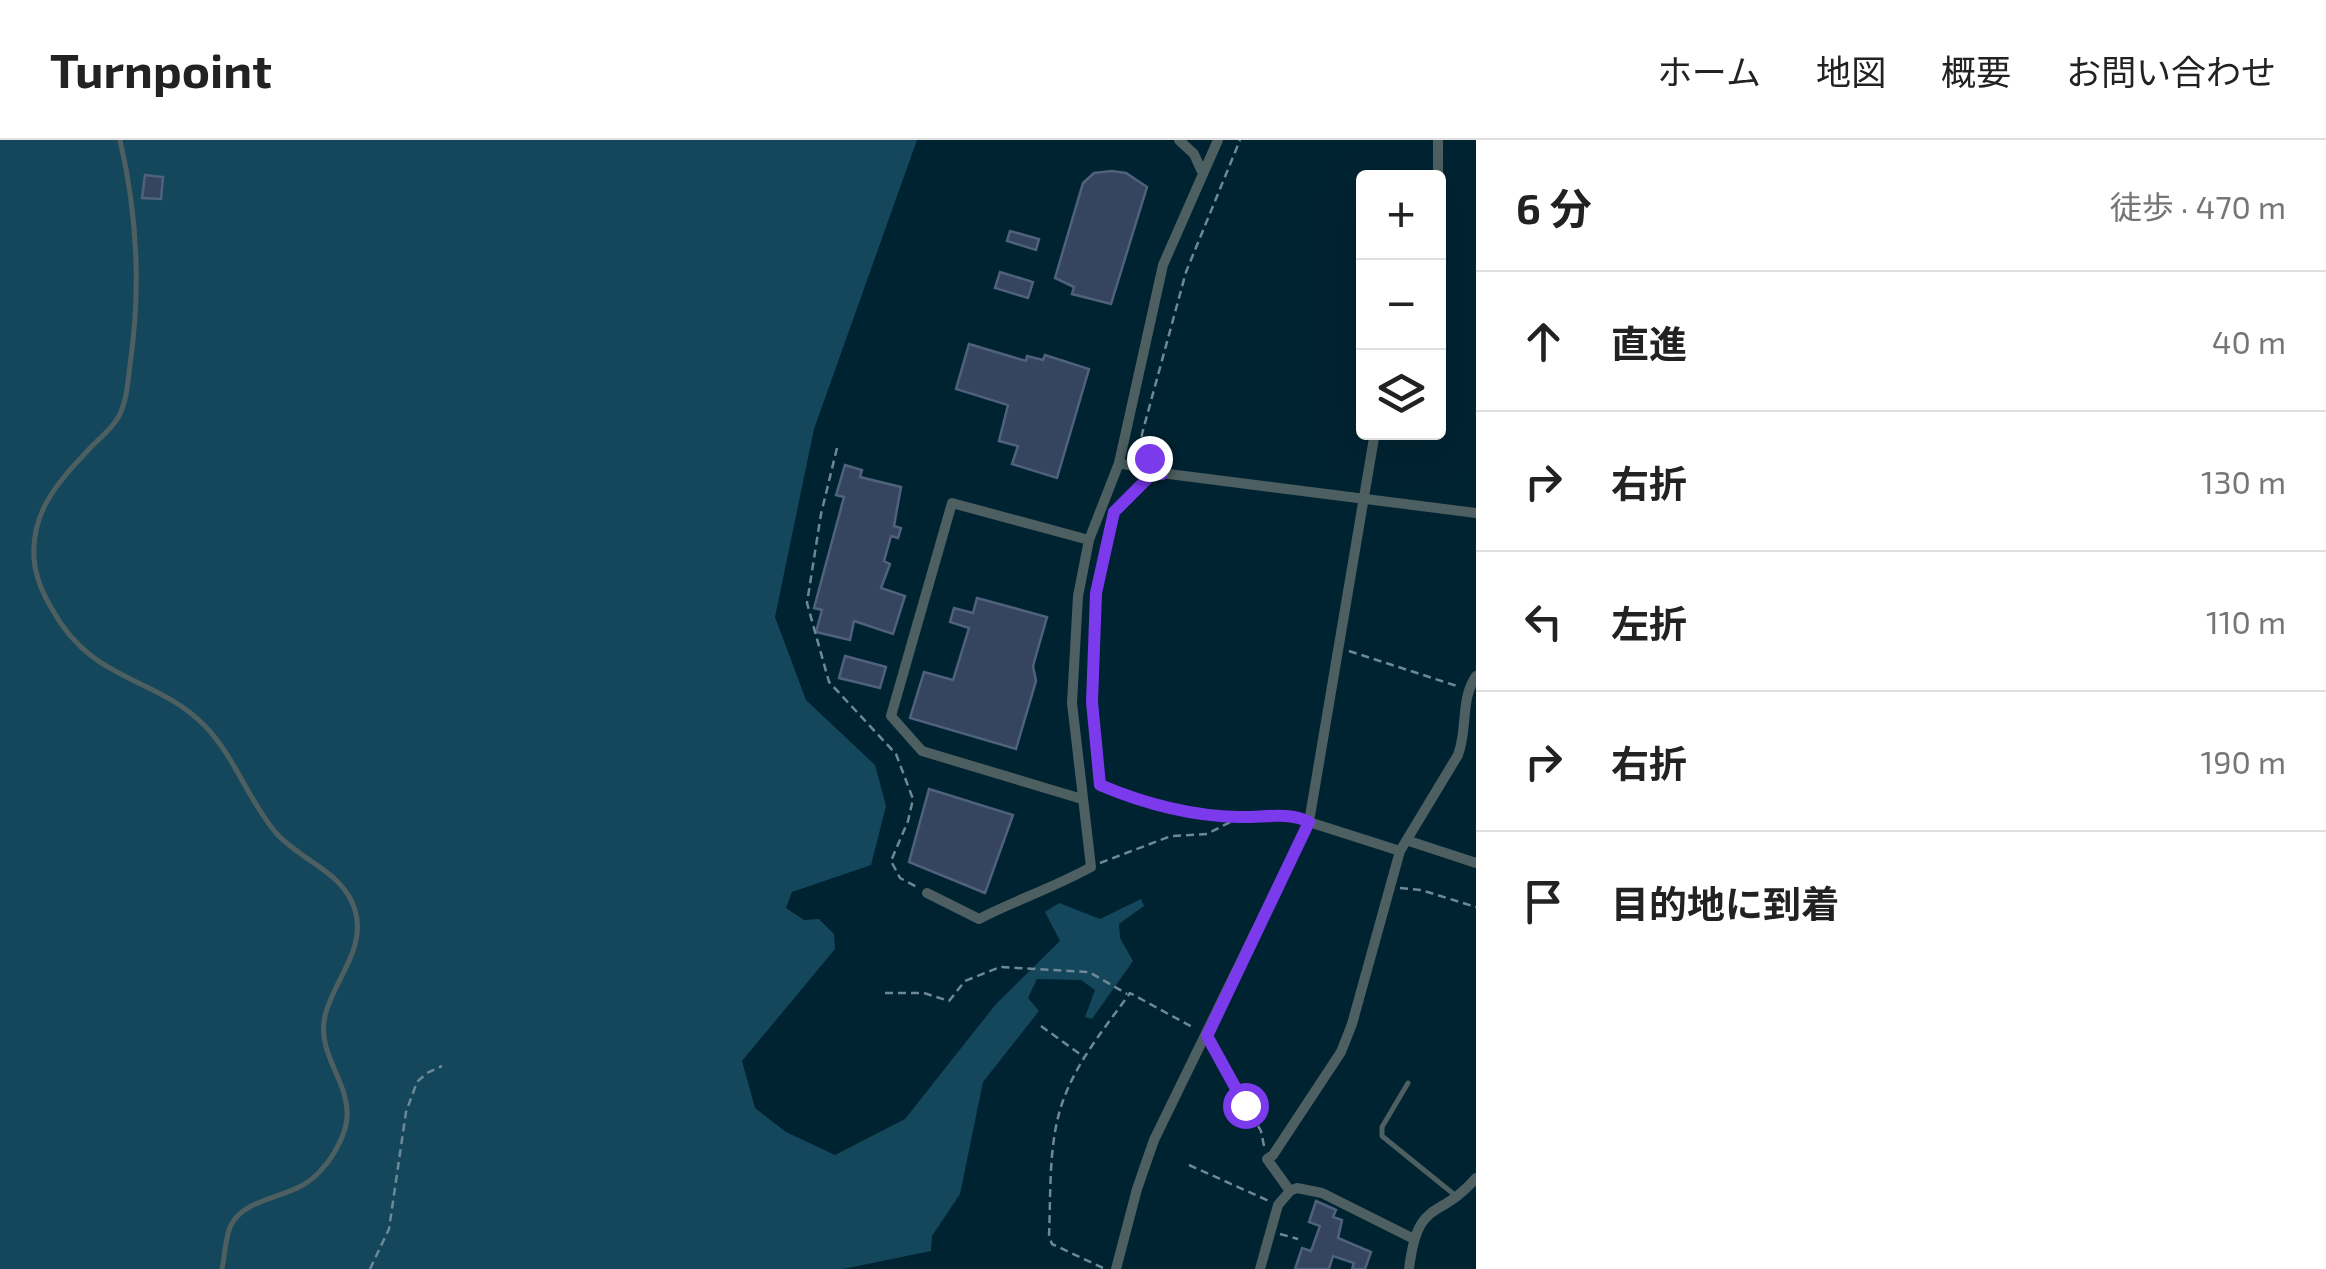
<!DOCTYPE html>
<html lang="ja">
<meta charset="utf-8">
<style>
body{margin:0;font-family:"Exo 2","Noto Sans JP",sans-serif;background:#f6f6f6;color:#222}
.controls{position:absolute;right:30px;top:30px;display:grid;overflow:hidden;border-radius:10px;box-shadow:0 10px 40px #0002}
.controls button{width:90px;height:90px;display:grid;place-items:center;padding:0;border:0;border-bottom:2px solid #e0e0e0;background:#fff;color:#222;font:50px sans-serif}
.stop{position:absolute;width:30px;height:30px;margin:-22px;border:8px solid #7c3aed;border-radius:50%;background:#fff}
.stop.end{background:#7c3aed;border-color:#fff;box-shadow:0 2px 10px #0008}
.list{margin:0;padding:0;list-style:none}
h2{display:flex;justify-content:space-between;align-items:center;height:130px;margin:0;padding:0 40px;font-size:42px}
h2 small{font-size:32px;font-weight:400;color:#767676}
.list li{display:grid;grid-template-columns:65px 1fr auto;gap:30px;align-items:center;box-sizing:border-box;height:140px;padding:0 40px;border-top:2px solid #e0e0e0}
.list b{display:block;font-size:38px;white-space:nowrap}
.list em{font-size:32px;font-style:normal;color:#767676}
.icon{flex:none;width:55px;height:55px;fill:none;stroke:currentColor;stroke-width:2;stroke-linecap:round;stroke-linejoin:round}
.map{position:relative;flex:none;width:1476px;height:1129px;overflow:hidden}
header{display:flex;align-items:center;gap:60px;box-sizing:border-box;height:140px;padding:0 50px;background:#fff;border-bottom:2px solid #e0e0e0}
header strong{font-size:48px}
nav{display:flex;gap:55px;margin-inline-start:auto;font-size:35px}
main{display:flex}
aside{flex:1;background:#fff}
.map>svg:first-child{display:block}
.green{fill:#14475c}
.building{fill:#35455f;stroke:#4f617c;stroke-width:2.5}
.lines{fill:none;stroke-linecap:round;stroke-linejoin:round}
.path{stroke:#6e8995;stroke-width:2.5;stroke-dasharray:8 5;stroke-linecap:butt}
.lane{stroke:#4d5f60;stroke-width:5}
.street{stroke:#4d5f60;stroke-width:10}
.route{stroke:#7c3aed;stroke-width:12}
</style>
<header>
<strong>Turnpoint</strong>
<nav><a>ホーム</a><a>地図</a><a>概要</a><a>お問い合わせ</a></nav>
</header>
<main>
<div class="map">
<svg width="1476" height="1129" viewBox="0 0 1476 1129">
<rect width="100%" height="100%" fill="#002332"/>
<path class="green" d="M0,0h917l-103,289 -39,188 31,83 69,65 11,41 -15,59 -79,27 -6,16 18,12 15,-1 15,15 1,15 -93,112 13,47 31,24 49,23 70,-36 91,-115 64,-63 -15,-29 14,-9 41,16 41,-20 3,7 -25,18 1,14 13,23 -41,58 -7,-2 10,-27 -14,-10 -44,-1 -9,19 11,13 -56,71 -23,112 -28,42 -1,15 -88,18h-843z"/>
<path class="building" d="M1112,31l14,2 21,14 -36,117 -39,-10 2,-7 -19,-9 28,-95 11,-10z
M145,35l18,2 -2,22 -19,-1z
M1010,91l29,8 -3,11 -29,-9z
M1000,132l33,10 -5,16 -33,-10z
M969,204l57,17 1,-5 16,4 2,-5 44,14 -32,109 -45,-14 6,-18 -19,-5 9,-36 -52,-16z
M845,325l17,5 -2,7 41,10 -7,39 7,2 -3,10 -7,-2 -7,25 6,3 -9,24 24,8 -12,38 -39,-13 -4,19 -34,-8 6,-22 -8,-2 30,-111 -8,-2z
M977,458l70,19 -14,49 3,15 -20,68 -106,-31 14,-46 29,8 16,-52 -19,-6 4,-14 19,5z
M845,516l41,11 -6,21 -41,-10z
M929,649l84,26 -28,78 -76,-31z
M1316,1061l20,9 -3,7 9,3 -4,18 33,14 -6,17h-13l2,-6 -21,-7 -4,13h-34l7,-21 9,3 9,-25 -11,-4z"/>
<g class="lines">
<path class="path" d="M837,308l-16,66 -14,89 22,79 67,72 17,45 -5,22 -17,40 9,17 17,9
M1151,320l-10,-17 1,-9 44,-162 54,-132
M1143,341l-29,31 -17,81 -5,109 8,83c73,31 121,32 199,32
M1349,511l111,36
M1100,723l71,-27 36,-2 31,-16
M1400,748l21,2 55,17
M885,853h39l25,8 16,-20 35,-14 89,5 38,22
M1041,886l43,31
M1213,907l48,84 3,15
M1189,1025l80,36
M1280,1094l18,5
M1103,1128l-51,-24 -3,-8c2,-45 -1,-96 15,-138 14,-38 43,-73 66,-105l64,35
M370,1129l19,-40 17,-117 11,-30 10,-9 15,-7"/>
<path class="lane" d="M120,0c17,73 21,143 11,217 -3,20 -3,41 -12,59 -6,11 -16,20 -25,28 -35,37 -67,69 -59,123 3,16 9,29 17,42 41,75 103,66 153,117 30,31 43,74 71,107 25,28 68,39 79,77 12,39 -22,71 -30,106 -9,38 25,66 22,102 -1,13 -7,24 -13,35 -7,12 -19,25 -31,32 -22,13 -59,15 -72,40 -6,12 -6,30 -9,44
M1408,943l-26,44v9l74,60"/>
<path class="street" d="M1438,0v38
M1203,34l15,-34
M1438,46v57
M1119,323l42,10 315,40
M1082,659l-160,-48 -31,-35 61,-213 137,37
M1309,682l91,29
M1409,701l67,22
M927,753l52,26c37,-19 76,-32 112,-52l-19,-164 6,-107 11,-56 30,-77 44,-198 40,-91 -9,-20 -15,-14
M1290,1051l-23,-32 6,-4 68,-103 11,-28 48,-173 58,-96c10,-26 2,-56 18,-79
M1116,1129l21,-80 17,-49 155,-318 66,-390
M1260,1129l18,-64 12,-14 7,-3 25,5 90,45
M1409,1129c9,-73 29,-47 67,-91"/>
</g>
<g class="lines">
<path class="route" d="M1149,318l13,16h-10l-38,38 -18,81 -4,109 8,83c45,19 89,31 139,32 22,1 50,-6 70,5l-102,214 38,69"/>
</g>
</svg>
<div class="controls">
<button>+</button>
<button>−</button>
<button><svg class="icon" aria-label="layers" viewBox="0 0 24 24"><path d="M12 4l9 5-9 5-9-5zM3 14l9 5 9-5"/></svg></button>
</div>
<div class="stop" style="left:1245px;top:965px"></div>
<div class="stop end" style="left:1149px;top:318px"></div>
</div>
<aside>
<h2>6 分<small>徒歩 · 470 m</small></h2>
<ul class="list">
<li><svg class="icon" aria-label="ahead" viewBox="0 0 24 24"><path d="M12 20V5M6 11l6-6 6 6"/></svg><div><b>直進</b></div><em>40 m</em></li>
<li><svg class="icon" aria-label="right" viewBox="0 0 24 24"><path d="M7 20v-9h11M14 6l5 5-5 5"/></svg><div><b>右折</b></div><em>130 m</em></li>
<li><svg class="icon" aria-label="left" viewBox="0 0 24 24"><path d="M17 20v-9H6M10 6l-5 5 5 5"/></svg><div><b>左折</b></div><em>110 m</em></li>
<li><svg class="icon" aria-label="right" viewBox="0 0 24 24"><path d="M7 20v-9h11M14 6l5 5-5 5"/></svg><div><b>右折</b></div><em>190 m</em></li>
<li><svg class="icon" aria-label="arrive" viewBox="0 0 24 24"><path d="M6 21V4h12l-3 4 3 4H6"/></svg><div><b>目的地に到着</b></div></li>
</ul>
</aside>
</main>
